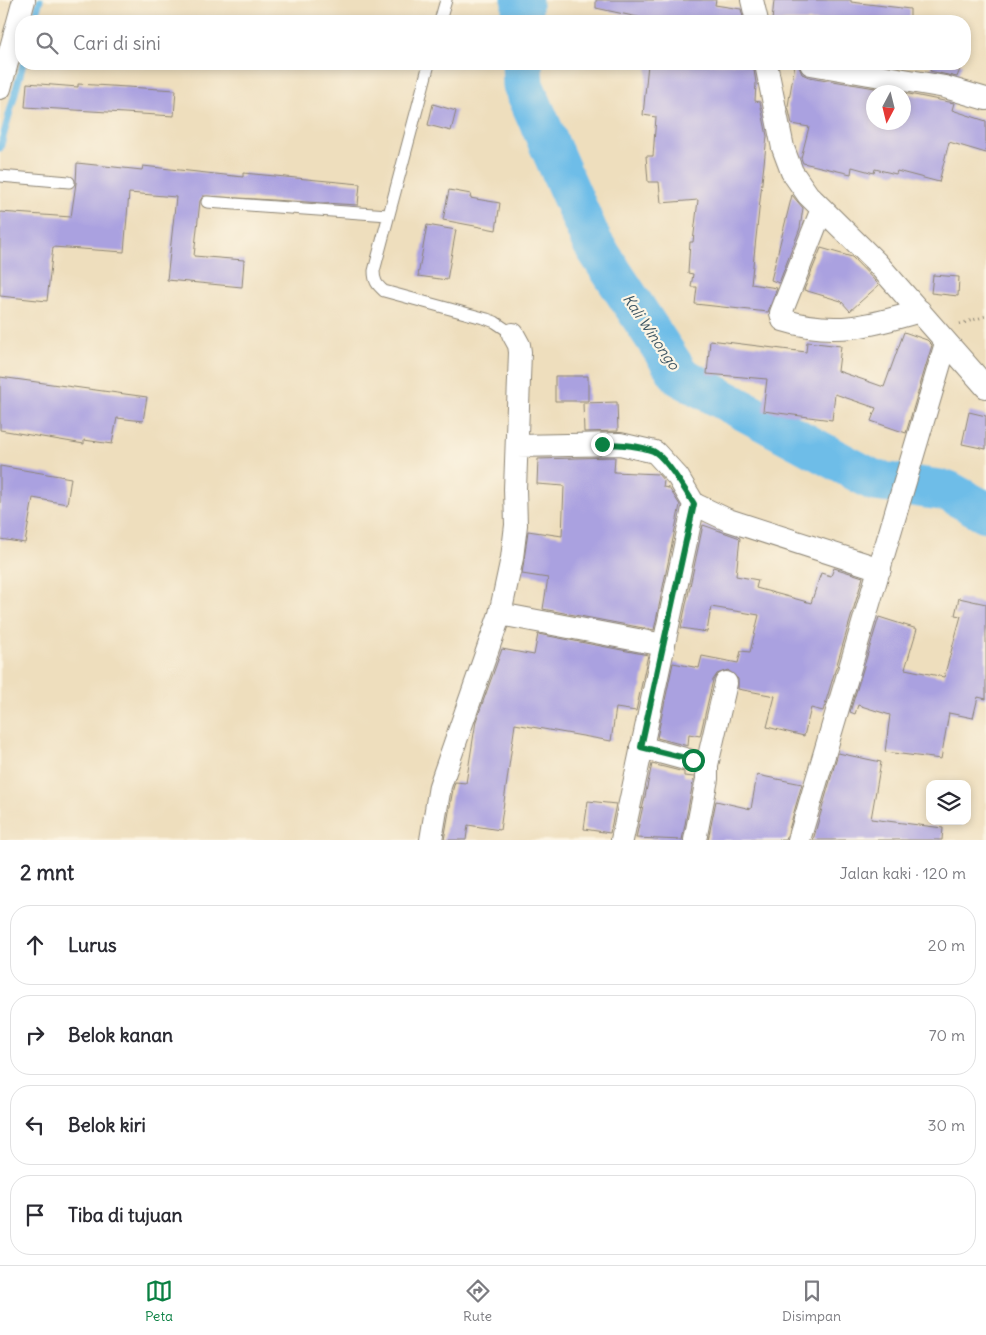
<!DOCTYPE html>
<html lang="id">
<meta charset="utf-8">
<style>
body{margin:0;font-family:Delius,sans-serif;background:#f2f2f3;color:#2b2b33}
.controls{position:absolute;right:15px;bottom:15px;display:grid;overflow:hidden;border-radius:10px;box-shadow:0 2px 8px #0003}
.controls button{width:45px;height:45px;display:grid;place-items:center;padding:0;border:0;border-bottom:1px solid #e1e1e2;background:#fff;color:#2b2b33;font:25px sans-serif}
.compass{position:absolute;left:866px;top:85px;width:45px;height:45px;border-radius:50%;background:#fff;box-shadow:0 2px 8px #0003;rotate:187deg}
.stop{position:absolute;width:15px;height:15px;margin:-11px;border:4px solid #0b8043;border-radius:50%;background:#fff}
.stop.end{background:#0b8043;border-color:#fff;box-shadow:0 1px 5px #0008}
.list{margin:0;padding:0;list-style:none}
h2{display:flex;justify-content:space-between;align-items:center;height:65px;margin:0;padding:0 20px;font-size:21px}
h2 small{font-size:16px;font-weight:400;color:#7c7c81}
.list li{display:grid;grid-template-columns:32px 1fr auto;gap:15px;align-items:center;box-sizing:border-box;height:80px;margin:0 10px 10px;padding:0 10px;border:1px solid #e1e1e2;border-radius:20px}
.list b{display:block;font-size:19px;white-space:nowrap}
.list em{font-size:16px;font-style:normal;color:#7c7c81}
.icon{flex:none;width:28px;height:28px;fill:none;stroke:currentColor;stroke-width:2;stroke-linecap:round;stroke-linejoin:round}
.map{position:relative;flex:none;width:986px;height:840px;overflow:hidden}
.search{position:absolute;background:#fff;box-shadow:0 2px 8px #0003;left:15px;right:15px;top:15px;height:55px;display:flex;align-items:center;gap:12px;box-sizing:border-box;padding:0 18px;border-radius:20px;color:#7c7c81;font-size:19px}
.sheet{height:425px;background:#fff}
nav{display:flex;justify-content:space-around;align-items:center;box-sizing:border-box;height:70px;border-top:1px solid #e1e1e2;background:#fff;font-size:14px;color:#7c7c81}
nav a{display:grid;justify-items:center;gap:2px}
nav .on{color:#0b8043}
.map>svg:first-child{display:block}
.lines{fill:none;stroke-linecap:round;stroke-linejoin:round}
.stream{stroke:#6ebde8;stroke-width:7}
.river{stroke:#6ebde8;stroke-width:41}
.building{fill:#aaa1e0}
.service-casing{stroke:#8c8474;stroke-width:13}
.minor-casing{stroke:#8c8474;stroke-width:24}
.path{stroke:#8c8474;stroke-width:3;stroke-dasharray:1 4;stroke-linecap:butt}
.service{stroke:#fff;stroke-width:11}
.minor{stroke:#fff;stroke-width:22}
.route{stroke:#0b8043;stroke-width:6}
.labels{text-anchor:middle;stroke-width:4.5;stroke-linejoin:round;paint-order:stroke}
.water-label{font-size:15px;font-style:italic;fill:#3f5764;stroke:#fcf5e5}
</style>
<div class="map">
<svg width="986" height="840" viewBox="0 0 986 840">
<rect width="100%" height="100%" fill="#fcf5e5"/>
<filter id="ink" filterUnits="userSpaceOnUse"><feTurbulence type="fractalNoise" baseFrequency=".02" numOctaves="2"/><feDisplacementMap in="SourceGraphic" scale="10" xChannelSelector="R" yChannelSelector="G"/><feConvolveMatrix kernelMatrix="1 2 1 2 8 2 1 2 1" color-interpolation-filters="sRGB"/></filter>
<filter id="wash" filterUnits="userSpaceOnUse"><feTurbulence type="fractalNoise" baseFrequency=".0096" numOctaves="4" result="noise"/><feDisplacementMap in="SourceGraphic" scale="20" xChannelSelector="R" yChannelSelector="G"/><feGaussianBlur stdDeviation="1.12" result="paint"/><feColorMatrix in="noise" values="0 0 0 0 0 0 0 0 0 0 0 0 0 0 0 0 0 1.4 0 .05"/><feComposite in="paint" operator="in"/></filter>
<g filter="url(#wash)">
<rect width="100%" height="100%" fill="#eedebd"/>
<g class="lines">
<path class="stream" d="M34,21l6,-21
M0,148l23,-84"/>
<path class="river" d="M522,0v21
M522,64l1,21 69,157 88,134 195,105 73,10 38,21"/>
</g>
<g id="blocks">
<path class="building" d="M596,0h120l-1,5 26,4 3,12h-88l-60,-13z
M774,0h77v2l59,7v12h-138z
M648,64h105l3,19 -1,18 5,1 7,34 -16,148 26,4 -9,24 -73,-8 2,-17h-6l2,-13 -5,-1 2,-31h3l5,-42 -37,3 -2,-21h-11l-2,-26h7l3,-39 -13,-2z
M795,64h3l4,10 7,3 90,15h-25v30h30v-29l50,10 -2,7 34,11v32l-37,-11 -10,40 -42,-11 -1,3 -21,-5 -1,4 -22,-6 -1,7 -48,-11 -2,-5 8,-31 -17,-3 -4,-18z
M933,64h29l-5,13 -27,-6z
M27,83l51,4v-3l98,6 -2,26 -149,-9z
M433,104l23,7 -5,20 -23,-6z
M77,163l65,7 1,-4 100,11v-4l117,11 -2,21 -155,-9 -3,5 -6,55 50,4 -2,27 -75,-7 9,-83 -47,-4 -5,59 -71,-5 -6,54 -47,-5v-84l71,5 5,-34z
M449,190l22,4 -1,4 30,5 -4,27 -53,-10z
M792,195l11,13 -3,20 -21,55 -8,-3z
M427,225l29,5 -9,50 -29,-4z
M821,248l31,9 27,28 -29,26 -9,-10 -37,-11z
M933,275l26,2 -1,19 -27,-3z
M904,332l23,8 5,5 -26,88 -35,-12 5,-13 -41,-14 -3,26 -69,-9 4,-32 -60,-5 3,-34 96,12 1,-10 34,4 -3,25 46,16z
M555,376h33v25h-33z
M0,377l147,20 -4,24 -26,-3 -5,26 -28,-4v4l-84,-14z
M617,402l1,29 -34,1 -1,-29z
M969,412l17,4v33l-24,-5z
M615,457l-1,15 44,2 6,7 -1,6 6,1 11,17 -26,125 -111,-21 5,-31 -26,-4 6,-43 34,5 2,-50 -27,-2 1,-25z
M0,466l71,12 -4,26 -34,-6 -8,45 -25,-4z
M703,525l37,13 -4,38 22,4 -2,8 55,15 10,-30 10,3 3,-8 29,9 -40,134 -12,-3 -7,28 -37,-9 8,-31 -37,-7v-10l-10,-9 -11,4 -4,6 -13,56 -11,-2 -1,12 -31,-8 16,-75 26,5 3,-12 36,7 3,-12 9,1 9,-37 -48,-8 -4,25 -26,-4z
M959,598l27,6v95l-8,-2 -5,21 -24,-5 -8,46 -56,-7 5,-37 -32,-10 -3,9 -5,-2 29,-95 38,12 -12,40 39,8 17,-61 -6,-1z
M538,634l110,21 -12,56 -20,-3 -5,33 -96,-17 -15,106 -32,-5 -2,15h-22l9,-51 2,-7 11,1 10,-62 26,-72 32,6z
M838,753l43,9 -10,57 72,9 -1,12h-129z
M652,764l32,8v4l10,1 -12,63 -46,-2z
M757,775l45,9 -16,56h-78l8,-39 35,8z
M588,801l28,3 -6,29 -26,-4z"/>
</g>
</g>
<g filter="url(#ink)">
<use href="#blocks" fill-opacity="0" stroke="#8c8474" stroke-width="1"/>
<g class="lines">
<g class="service-casing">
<path id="service" d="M440,21l6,-21
M429,64l-55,207c0,10 3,14 10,20l103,28 8,3 18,12
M0,176l69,6
M207,202l181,13"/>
</g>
<g class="minor-casing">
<path id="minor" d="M752,0l5,21
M766,64l17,84 9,24 16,23 68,67 110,125
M811,64l134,23 41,12
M0,88l24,-88
M822,209l-41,104 2,7c51,16 87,6 137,-9
M517,446l103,-2 35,8 23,25 16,27 34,16 152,49
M500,614l164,31
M641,747l66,18v14l-12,61
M707,765l19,-82
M431,840l9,-54 60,-172 12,-56 4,-33 -1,-36 5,-137 -1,-7 -6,-11
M622,840l72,-336
M799,840l147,-497"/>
</g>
<path class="path" d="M960,324l26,-8"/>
<use href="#service" class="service"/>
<use href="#minor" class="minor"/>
</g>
</g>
<g class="lines" filter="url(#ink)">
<path class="route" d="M602,444c17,0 35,1 51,7 12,5 33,40 41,53l-53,243 52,13"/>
</g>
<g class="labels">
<g class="water-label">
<text transform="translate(651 332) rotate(56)" y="5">Kali Winongo</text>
</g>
</g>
</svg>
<div class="controls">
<button><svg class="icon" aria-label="layers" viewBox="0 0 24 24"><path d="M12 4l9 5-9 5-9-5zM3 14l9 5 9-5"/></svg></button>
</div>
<svg class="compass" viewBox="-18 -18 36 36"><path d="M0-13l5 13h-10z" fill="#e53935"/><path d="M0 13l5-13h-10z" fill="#7c7c81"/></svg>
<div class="stop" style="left:693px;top:760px"></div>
<div class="stop end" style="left:602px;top:444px"></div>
<div class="search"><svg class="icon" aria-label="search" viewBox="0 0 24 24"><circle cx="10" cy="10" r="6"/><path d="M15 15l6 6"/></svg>Cari di sini</div>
</div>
<section class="sheet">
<h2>2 mnt<small>Jalan kaki · 120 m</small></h2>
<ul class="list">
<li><svg class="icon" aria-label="ahead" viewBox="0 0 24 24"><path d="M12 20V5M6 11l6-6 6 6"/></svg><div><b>Lurus</b></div><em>20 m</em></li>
<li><svg class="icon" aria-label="right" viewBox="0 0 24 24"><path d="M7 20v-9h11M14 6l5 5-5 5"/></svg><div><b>Belok kanan</b></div><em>70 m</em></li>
<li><svg class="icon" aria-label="left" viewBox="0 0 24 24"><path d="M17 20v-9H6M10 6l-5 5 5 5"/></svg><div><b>Belok kiri</b></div><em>30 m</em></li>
<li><svg class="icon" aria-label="arrive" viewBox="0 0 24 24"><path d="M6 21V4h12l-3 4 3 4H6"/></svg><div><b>Tiba di tujuan</b></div></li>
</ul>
</section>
<nav>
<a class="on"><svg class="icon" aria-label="map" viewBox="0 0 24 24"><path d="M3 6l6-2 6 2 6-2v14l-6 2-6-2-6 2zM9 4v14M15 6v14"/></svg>Peta</a>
<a><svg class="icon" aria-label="directions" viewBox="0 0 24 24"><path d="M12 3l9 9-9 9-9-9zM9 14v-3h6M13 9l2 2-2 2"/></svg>Rute</a>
<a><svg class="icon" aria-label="saved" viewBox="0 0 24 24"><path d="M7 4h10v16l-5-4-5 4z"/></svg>Disimpan</a>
</nav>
